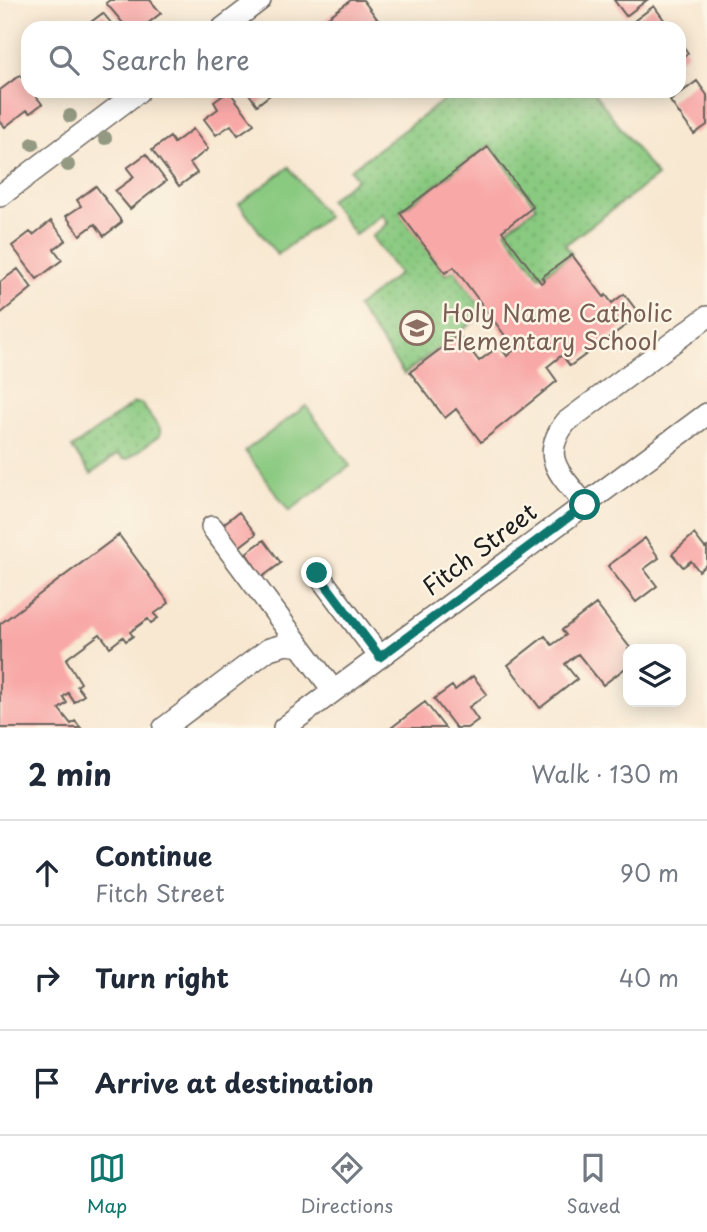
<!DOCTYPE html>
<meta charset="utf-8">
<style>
body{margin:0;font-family:"Playpen Sans",sans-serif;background:#f6f6f7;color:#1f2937}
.controls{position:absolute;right:21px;bottom:21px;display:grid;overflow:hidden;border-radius:14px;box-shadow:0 4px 18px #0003}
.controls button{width:63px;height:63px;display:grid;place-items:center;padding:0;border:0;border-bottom:2px solid #e0e1e3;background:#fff;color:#1f2937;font:35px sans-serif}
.stop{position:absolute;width:21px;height:21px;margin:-16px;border:5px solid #0f766e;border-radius:50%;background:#fff}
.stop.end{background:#0f766e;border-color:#fff;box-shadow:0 2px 7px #0008}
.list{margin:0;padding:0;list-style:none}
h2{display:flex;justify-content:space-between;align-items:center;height:91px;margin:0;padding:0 28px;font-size:30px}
h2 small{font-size:23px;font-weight:400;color:#747a83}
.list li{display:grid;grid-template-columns:46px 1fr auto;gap:21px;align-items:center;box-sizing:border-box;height:105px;padding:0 28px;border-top:2px solid #e0e1e3}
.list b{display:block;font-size:26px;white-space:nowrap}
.list p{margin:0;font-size:23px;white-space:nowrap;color:#747a83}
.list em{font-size:23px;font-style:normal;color:#747a83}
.icon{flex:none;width:38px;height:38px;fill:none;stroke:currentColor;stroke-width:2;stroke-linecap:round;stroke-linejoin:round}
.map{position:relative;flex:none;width:707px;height:728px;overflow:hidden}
.search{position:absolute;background:#fff;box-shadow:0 4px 18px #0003;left:21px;right:21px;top:21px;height:77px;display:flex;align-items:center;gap:18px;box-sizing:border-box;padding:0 24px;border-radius:21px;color:#747a83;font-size:26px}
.sheet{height:406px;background:#fff}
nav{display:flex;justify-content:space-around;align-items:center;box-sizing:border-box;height:98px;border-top:2px solid #e0e1e3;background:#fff;font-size:19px;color:#747a83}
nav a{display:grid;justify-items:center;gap:4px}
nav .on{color:#0f766e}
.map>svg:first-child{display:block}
.green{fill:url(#green-dots);stroke:#52724e;stroke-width:2}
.pitch{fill:#89c980;stroke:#52724e;stroke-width:2}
.building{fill:#f8a8a7}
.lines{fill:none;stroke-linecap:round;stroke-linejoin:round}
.minor-casing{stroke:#69635c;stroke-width:24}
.minor{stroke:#fff;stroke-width:21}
.tree{fill:#949981}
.route{stroke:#0f766e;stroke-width:9}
.labels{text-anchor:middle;stroke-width:5;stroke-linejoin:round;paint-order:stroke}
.education-label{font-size:24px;fill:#785e54;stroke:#fcf5e5;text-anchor:start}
.street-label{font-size:24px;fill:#1c1c1c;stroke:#fcf5e5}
</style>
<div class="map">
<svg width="707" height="728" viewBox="0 0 707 728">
<defs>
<pattern id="green-dots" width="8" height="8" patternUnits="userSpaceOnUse" patternTransform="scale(1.75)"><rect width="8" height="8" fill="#89c980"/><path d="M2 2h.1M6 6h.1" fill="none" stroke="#76ac6e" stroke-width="1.8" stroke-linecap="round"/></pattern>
</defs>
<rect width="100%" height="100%" fill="#fcf5e5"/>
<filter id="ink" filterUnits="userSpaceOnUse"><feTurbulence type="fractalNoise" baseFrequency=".0143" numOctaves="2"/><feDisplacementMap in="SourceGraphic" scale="14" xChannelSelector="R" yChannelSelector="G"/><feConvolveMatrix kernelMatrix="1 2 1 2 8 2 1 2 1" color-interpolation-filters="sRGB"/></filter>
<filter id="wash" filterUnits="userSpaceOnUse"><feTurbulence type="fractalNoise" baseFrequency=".00686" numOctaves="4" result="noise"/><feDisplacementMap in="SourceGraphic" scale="28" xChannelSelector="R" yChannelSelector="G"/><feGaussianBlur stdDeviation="1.57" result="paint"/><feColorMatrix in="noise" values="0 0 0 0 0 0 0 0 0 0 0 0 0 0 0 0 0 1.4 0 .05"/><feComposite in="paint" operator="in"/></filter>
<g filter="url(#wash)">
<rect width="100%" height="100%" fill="#f8e8d2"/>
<path class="green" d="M456,91h137l64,85 -92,69 7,9 -32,23 -35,-46 31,-24 -46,-62 -90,67 46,63 8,-5 31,43 -81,61 -47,-67 42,-33 -27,-37 16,-14 -6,-9 -27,21 -26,-35 28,-21 -7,-9z
M134,403h7l19,26v6l-32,24h-5l-5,-5 -27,20 -19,-26z"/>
<path class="pitch" d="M289,167l38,50 -50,38 -38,-51z
M306,406l44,60 -61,45 -44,-60z"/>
<g id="blocks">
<path class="building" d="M110,0h40l11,13 -19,15h-15l-21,-25z
M351,0h12l21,28h-56l-5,-7z
M614,0h33l-21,16z
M654,6l16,22h-37l-3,-4z
M103,13l12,15h-32z
M679,40l9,13 -9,7z
M20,75l8,10v6h4l10,13 -12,9 -3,-3 -22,17 -5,-6v-31z
M697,81l10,14v30l-13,9 -24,-33z
M229,91l25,33 -16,11 -7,-10 -15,10 -12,-16 14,-10 -4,-7z
M247,91h28l-18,14z
M193,129l15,20 -18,14 7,10 -18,13 -27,-36 18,-13 4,6z
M488,147l45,60 -31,24 39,52 3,-2 -2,-4 30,-22 32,42 2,-2 6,8 12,-9 16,21 -70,51 -8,-11 -15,12 10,14 -76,61 -25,-33 -11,9 -35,-46 49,-37 20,26 20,-15 8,10 8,-7 -61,-82 -9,6 -45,-60z
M146,154l20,27 -36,28 -15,-18 19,-14 -7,-9z
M96,186l26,36 -18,14 -9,-12 -15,11 -14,-19 15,-10 -4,-6z
M51,221l15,19 -12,9 8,11 -25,19 -25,-33 18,-14 3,3z
M18,269l14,19 -32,26v-32z
M239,512l17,22 -17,13 -17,-22z
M694,534l11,14 2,-1v17l-8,7 -8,-10 -8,6 -11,-13z
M119,535l50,68 -15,11 4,4 -7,5 -3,-4 -18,13 3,4 -7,5 -3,-4 -13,10 -10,-13 -34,25 15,24 -4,3 7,9 -10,7 -6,-9 -5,4 4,6 -8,6 12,15 4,-3 6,7h-81v-104z
M645,538l14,20 -15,11 13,17 -21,16 -28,-36z
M264,540l17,23 -19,14 -16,-24z
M596,604l35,45h-3v17l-25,19 -25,-31 -13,10 12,15 -37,29 -32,-43 37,-29 7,9 14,-10 -4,-5z
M473,676l14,18 -18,13 9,13 -11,8h-11l-22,-29 18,-13 3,4z
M425,702l20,26h-54z"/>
</g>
</g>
<g filter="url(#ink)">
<use href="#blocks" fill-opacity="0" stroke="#69635c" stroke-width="2"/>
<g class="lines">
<g class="minor-casing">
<path id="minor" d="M223,28l37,-28
M0,196l139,-105
M585,505c-24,-31 -47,-47 -19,-83l141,-105
M212,527l88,119
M317,573l63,84
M164,728l105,-79 18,-5 13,2 33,44
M284,728l423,-314"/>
</g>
<use href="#minor" class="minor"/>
</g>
<g class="tree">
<circle cx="70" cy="116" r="7"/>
<circle cx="105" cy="138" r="7"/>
<circle cx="33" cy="144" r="7"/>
<circle cx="68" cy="165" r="7"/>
</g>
</g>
<g class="lines" filter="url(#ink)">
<path class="route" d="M317,573l63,84 205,-152"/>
</g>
<defs>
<g id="school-ring" transform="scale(1.75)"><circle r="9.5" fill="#fcf5e5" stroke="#8d6e63" stroke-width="1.5"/><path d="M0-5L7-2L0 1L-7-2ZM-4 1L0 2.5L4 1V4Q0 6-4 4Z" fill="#8d6e63"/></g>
</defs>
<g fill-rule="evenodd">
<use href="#school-ring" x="417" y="328"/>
</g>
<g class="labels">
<g class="education-label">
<text x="442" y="322">Holy Name Catholic<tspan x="442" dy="28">Elementary School</tspan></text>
</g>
<g class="street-label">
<text transform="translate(480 550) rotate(-37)" y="8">Fitch Street</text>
</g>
</g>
</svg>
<div class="controls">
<button><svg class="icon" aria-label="layers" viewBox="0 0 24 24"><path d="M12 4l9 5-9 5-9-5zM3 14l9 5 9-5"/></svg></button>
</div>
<div class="stop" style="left:585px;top:505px"></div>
<div class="stop end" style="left:317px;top:573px"></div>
<div class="search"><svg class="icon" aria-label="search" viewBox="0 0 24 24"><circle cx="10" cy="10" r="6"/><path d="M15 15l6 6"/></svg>Search here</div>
</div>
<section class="sheet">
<h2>2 min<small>Walk · 130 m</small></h2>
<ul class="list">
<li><svg class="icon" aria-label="ahead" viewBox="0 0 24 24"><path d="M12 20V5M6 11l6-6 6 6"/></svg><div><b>Continue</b><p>Fitch Street</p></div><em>90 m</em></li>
<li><svg class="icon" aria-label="right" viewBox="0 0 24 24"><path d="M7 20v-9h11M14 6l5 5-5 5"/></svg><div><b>Turn right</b></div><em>40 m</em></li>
<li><svg class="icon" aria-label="arrive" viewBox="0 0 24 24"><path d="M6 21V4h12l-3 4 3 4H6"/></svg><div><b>Arrive at destination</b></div></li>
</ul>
</section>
<nav>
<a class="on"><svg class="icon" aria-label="map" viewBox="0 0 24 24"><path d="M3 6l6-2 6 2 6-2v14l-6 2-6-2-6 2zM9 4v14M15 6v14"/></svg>Map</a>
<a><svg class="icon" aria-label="directions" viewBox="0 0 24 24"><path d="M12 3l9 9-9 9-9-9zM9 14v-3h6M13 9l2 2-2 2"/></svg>Directions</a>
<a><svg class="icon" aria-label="saved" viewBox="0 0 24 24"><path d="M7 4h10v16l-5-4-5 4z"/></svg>Saved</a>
</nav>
